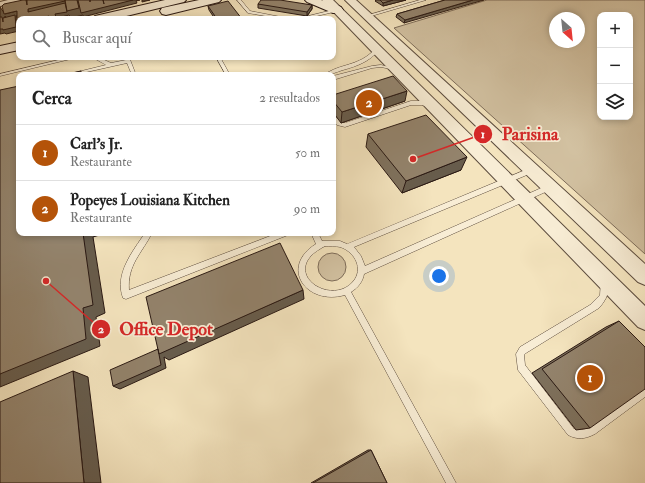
<!DOCTYPE html>
<html lang="es">
<meta charset="utf-8">
<style>
body{margin:0;font-family:"IM FELL Double Pica",serif;background:#f6f6f6;color:#222}
.controls{position:absolute;right:12px;top:12px;display:grid;overflow:hidden;border-radius:8px;box-shadow:0 2px 6px #0003}
.controls button{width:36px;height:36px;display:grid;place-items:center;padding:0;border:0;border-bottom:1px solid #e0e0e0;background:#fff;color:#222;font:20px sans-serif}
.compass{position:absolute;left:549px;top:12px;width:36px;height:36px;border-radius:50%;background:#fff;box-shadow:0 2px 6px #0003;rotate:153deg}
.you{position:absolute;left:439px;top:276px;width:14px;height:14px;margin:-10px;border:3px solid #fff;border-radius:50%;background:#1a73e8;box-shadow:0 0 0 6px #1a73e833}
.badge{display:grid;place-items:center;width:26px;height:26px;border-radius:50%;background:#b45309;color:#fff;font-size:13px;font-weight:700}
.pin{position:absolute;translate:-50% -50%;border:2px solid #fff;box-shadow:0 1px 4px #0006}
.list{margin:0;padding:0;list-style:none}
h2{display:flex;justify-content:space-between;align-items:center;height:52px;margin:0;padding:0 16px;font-size:17px}
h2 small{font-size:13px;font-weight:400;color:#767676}
.list li{display:grid;grid-template-columns:26px 1fr auto;gap:12px;align-items:center;box-sizing:border-box;height:56px;padding:0 16px;border-top:1px solid #e0e0e0}
.list b{display:block;font-size:15px;white-space:nowrap}
.list p{margin:0;font-size:13px;white-space:nowrap;color:#767676}
.list em{font-size:13px;font-style:normal;color:#767676}
.icon{flex:none;width:22px;height:22px;fill:none;stroke:currentColor;stroke-width:2;stroke-linecap:round;stroke-linejoin:round}
.map{position:relative;flex:none;width:645px;height:483px;overflow:hidden}
.search{position:absolute;background:#fff;box-shadow:0 2px 6px #0003;left:16px;top:16px;width:320px;height:44px;display:flex;align-items:center;gap:10px;box-sizing:border-box;padding:0 14px;border-radius:8px;color:#767676;font-size:15px}
.panel{position:absolute;background:#fff;box-shadow:0 2px 6px #0003;left:16px;top:72px;width:320px;height:164px;border-radius:8px}
.map>svg:first-child{display:block}
.green{fill:#d2c1a1;stroke:#7e6d5a;fill-rule:evenodd}
.lines{fill:none;stroke-linecap:round;stroke-linejoin:round}
.service-casing{stroke:#5c4c3e;stroke-width:1}
.minor-casing{stroke:#5c4c3e;stroke-width:2}
.tertiary-casing{stroke:#5c4c3e;stroke-width:2}
.secondary-casing{stroke:#2a1913;stroke-width:2}
.service{fill:#f8edd5;fill-rule:evenodd}
.minor{fill:#f8edd5;fill-rule:evenodd}
.tertiary{fill:#f8edd5;fill-rule:evenodd}
.secondary{fill:#f8edd5;fill-rule:evenodd}
.wall{fill:#7e715d;stroke:#2a1913}
.shaded-wall{fill:#675c4c;stroke:#2a1913}
.building{fill:#93836c;stroke:#2a1913}
.leader{fill:none;stroke:#d62828;stroke-width:1.5}
.callout-dot{fill:#d62828;stroke:#f8edd5;stroke-width:1.5}
.mark-label{font-size:12px;text-anchor:middle;font-weight:bold;fill:#fff}
.callout-label{font-size:18px;text-anchor:middle;font-weight:bold;fill:#d62828;stroke:#f8edd5;stroke-width:3.5;stroke-linejoin:round;paint-order:stroke}
</style>
<div class="map">
<svg width="645" height="483" viewBox="0 0 645 483">
<rect width="100%" height="100%" fill="#f4e4be"/>
<filter id="stains"><feTurbulence type="fractalNoise" baseFrequency=".005" numOctaves="4"/><feColorMatrix values="0 0 0 0 .2 0 0 0 0 .09 0 0 0 0 .02 0 0 0 .5 -.17"/></filter>
<radialGradient id="worn" r=".72"><stop offset=".6" stop-color="#630" stop-opacity="0"/><stop offset="1" stop-color="#630" stop-opacity=".3"/></radialGradient>
<path class="green" d="M487,0h158v254l-251,-226zM600,15h30v102h-30zM555,18h24v24h-24z
M318 267a14 14 0 1 1 28 0a14 14 0 1 1-28 0Z"/>
<g class="lines">
<g class="service-casing">
<path id="service" d="M237,0h4l9,11 41,8h-9l-34,-6z
M420,0h6l-58,17 -3,-1z
M337,9h1v2l-34,8h-8z
M375,49l4,1c-10,12 -22,16 -36,20 -7,2 -12,5 -19,5 16,-12 35,-8 51,-26z
M71,57h8l-79,19v-2z
M92,57h6l13,6 15,-3 -1,-3h4l7,18h-4l-5,-12 -54,12h-8l41,-10z
M216,57h4l10,18h-4z
M381,65l16,4 -2,1 -14,-3 -9,1 -39,12v-4l39,-10z
M411,101h11l12,5 -3,2 -9,-3h-11l-66,22 -8,-2 -4,-4v-6c5,2 5,7 12,8z
M530,168h2l3,2 -1,2 -180,75 7,9 4,10 183,-81h2l3,2 -1,2 -188,85c-1,7 -6,14 -13,18l105,191h-10l-101,-188c-39,11 -66,-28 -29,-51l-5,-11h7l4,8h18l7,3zM325,246c5,0 11,0 15,1 13,4 23,19 15,32 -18,27 -65,2 -45,-22 4,-5 10,-8 15,-11z
M145,233h7c-10,20 -25,32 -23,57l149,-57h11l-1,2 -162,64 -3,-1c-9,-24 10,-47 22,-65z
M604,280l3,1c4,10 -1,19 -8,27l-73,45 -2,2 1,10 49,64c5,1 10,1 15,-1l56,-41v10l-50,37c-10,5 -17,6 -27,1l-50,-65 -2,-16 4,-7 70,-42 10,-10 1,-14z"/>
</g>
<g class="minor-casing">
<path id="minor" d="M8,0h16l-1,2 -23,4v-4z"/>
</g>
<g class="tertiary-casing">
<path id="tertiary" d="M322,0h11l312,306v24l-7,-3z
M345,0h11l289,264v21l-7,-3z"/>
</g>
<g class="secondary-casing">
<path id="secondary" d="M165,0h21l-2,2 -70,17h-21l2,-3z
M199,0h22l-2,2 -53,13 -4,-1 -2,-3 2,-3z
M305,0h16l20,7 2,3 -2,3h-8l-26,-11z
M19,42v8l-19,4v-8z"/>
</g>
<use href="#service" class="service"/>
<use href="#minor" class="minor"/>
<use href="#tertiary" class="tertiary"/>
<use href="#secondary" class="secondary"/>
</g>
<path class="wall" d="M376,0h30l-23,6 -8,-5z
M445,0l-41,23 -8,-6 1,-3z
M258,4l54,1v4l-5,7 -49,-8z
M208,6l34,13h-27l-6,-9z
M333,95l72,6 -64,22 -8,-11z
M368,134l93,36 -59,23 -36,-46z
M619,321l-29,107 -14,2 -44,-57 74,-46z
M368,450h3l16,33h-76z"/>
<path class="shaded-wall" d="M26,0l2,3 49,-3 3,5 53,-5h7l-4,1 1,2 -54,14v-2l-12,3 -2,-3 -11,3v1h-16v-1l7,-2 7,1 -28,-5v-3z
M142,0h8l-8,2z
M393,0h13l-23,6v-3z
M473,0h11l-80,23 1,-3z
M312,5v4l-5,7v-4z
M0,7l5,7 12,-3 2,4 -3,1 2,3 1,4v3l-1,-1 1,6 -13,3 -1,-1 -5,1v-5l6,-11 -1,-2v2l-5,1z
M407,91l-2,10 -64,22 1,-11z
M467,157l-6,13 -59,23 4,-12z
M83,233h23l-13,4 12,76 -9,4 4,29 -100,41v-13l83,-66z
M303,290l1,9 -135,61 -5,-3 2,11 -46,21 -7,-3 45,-37 4,3z
M73,371l15,6 13,106h-17z"/>
<path class="building" d="M23,0h3l1,5v-5h38v1l-37,8v3l37,-9 2,9 -12,2 1,3 -6,1 -1,-2 -7,2v1h-23v4h-2v-12l-13,3 -2,-8 2,-2z
M65,0h12l2,8 -12,3z
M78,0h12v2v-2h13l1,4 -1,-4h30l-52,13z
M261,0h19l32,5 -5,7 -49,-8z
M380,0h13l-10,3z
M445,0h28l-68,20 -8,-6z
M228,1l14,18h-25l-9,-13z
M15,15l1,12 -13,3v-1h-3v-12h2l1,5v-4z
M81,71v4h-18z
M393,76l14,15 -65,21 -9,-11v-6z
M19,86v147h64l10,72 -10,3 3,31 -86,35v-284z
M426,115l41,42 -61,24 -38,-47z
M280,243l23,47 -144,64 -13,-57z
M619,321l26,26v42l-55,39 -48,-59z
M158,349l3,16 -48,21 -3,-16z
M73,371l11,112h-84v-81z
M371,450l16,33h-74z"/>
<path class="leader" d="M413 159L483 134M46 281L101 329"/>
<g class="callout-dot">
<circle cx="413" cy="159" r="4"/>
<circle cx="46" cy="281" r="4"/>
<circle cx="483" cy="134" r="10"/>
<circle cx="101" cy="329" r="10"/>
</g>
<g class="mark-label">
<text x="483" y="138">1</text>
<text x="101" y="333">2</text>
</g>
<g class="callout-label">
<text x="530" y="140">Parisina</text>
<text x="166" y="335">Office Depot</text>
</g>
<rect width="100%" height="100%" filter="url(#stains)"/>
<rect width="100%" height="100%" fill="url(#worn)"/>
</svg>
<div class="controls">
<button>+</button>
<button>−</button>
<button><svg class="icon" aria-label="layers" viewBox="0 0 24 24"><path d="M12 4l9 5-9 5-9-5zM3 14l9 5 9-5"/></svg></button>
</div>
<svg class="compass" viewBox="-18 -18 36 36"><path d="M0-13l5 13h-10z" fill="#e53935"/><path d="M0 13l5-13h-10z" fill="#767676"/></svg>
<div class="you"></div>
<div class="pin badge" style="left:590px;top:378px">1</div>
<div class="pin badge" style="left:369px;top:103px">2</div>
<div class="search"><svg class="icon" aria-label="search" viewBox="0 0 24 24"><circle cx="10" cy="10" r="6"/><path d="M15 15l6 6"/></svg>Buscar aquí</div>
<section class="panel">
<h2>Cerca<small>2 resultados</small></h2>
<ul class="list">
<li><span class="badge">1</span><div><b>Carl's Jr.</b><p>Restaurante</p></div><em>50 m</em></li>
<li><span class="badge">2</span><div><b>Popeyes Louisiana Kitchen</b><p>Restaurante</p></div><em>90 m</em></li>
</ul>
</section>
</div>
